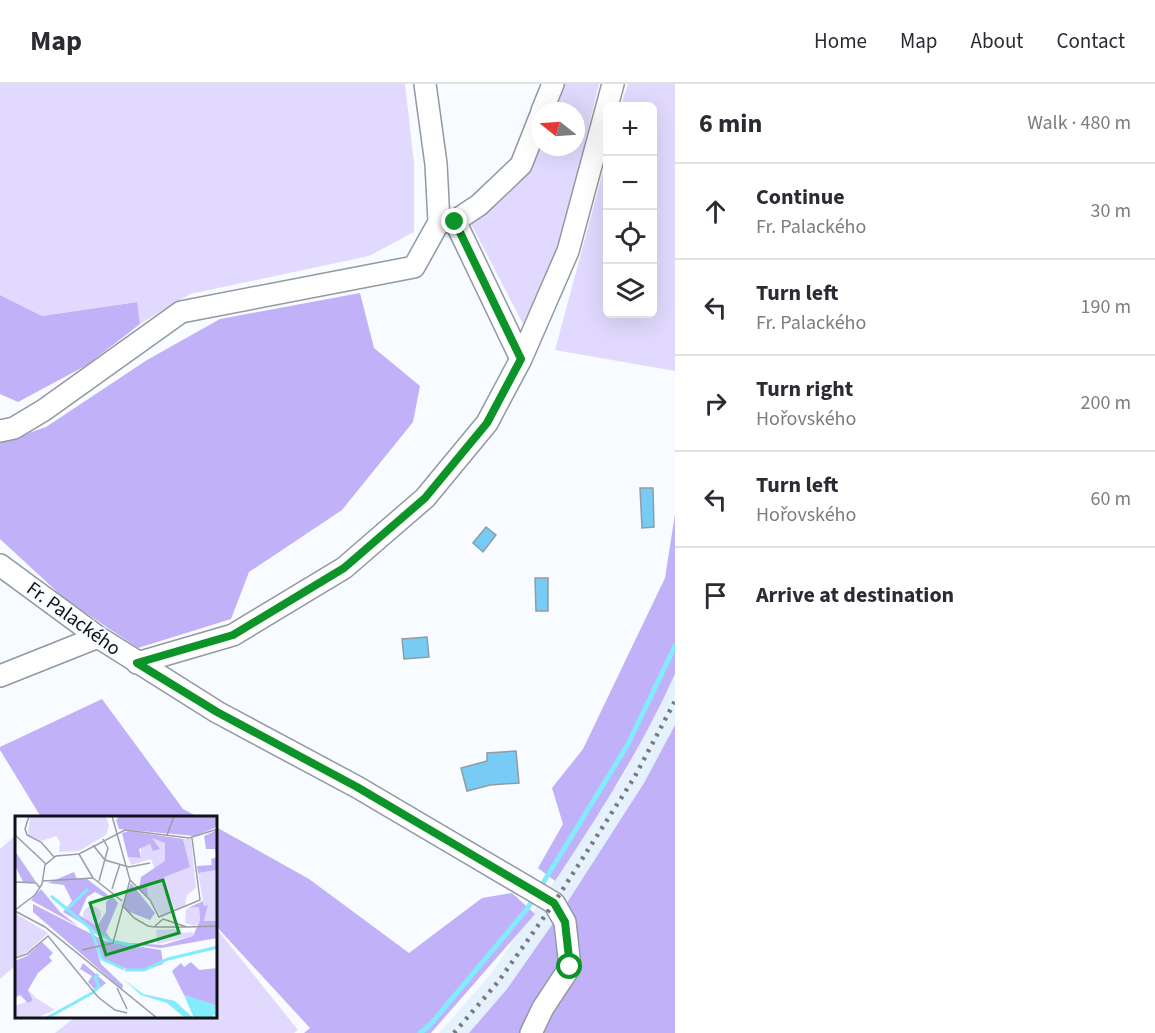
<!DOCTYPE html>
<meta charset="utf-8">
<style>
body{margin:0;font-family:"Source Sans 3",sans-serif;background:#f7f7f7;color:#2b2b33}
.controls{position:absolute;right:18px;top:18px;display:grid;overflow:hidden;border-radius:9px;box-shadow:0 6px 24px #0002}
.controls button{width:54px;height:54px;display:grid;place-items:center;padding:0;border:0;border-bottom:2px solid #e1e1e2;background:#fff;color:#2b2b33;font:30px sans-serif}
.compass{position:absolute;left:531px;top:18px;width:54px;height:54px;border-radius:50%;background:#fff;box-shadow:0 6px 24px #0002;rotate:287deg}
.stop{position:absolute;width:18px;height:18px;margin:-14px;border:4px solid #0d9428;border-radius:50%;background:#fff}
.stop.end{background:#0d9428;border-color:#fff;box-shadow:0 2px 6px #0008}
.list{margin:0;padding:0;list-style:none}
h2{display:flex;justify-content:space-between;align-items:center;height:78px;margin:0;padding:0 24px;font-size:26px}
h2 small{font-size:20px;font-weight:400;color:#7c7c81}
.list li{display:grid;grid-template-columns:39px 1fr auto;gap:18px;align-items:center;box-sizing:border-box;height:96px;padding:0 24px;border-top:2px solid #e1e1e2}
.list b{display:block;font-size:22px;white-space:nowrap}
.list p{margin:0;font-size:20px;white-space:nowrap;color:#7c7c81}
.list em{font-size:20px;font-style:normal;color:#7c7c81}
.icon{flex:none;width:33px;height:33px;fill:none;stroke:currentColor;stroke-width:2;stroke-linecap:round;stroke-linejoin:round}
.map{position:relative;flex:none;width:675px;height:949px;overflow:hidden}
header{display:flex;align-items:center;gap:36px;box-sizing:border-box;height:84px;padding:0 30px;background:#fff;border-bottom:2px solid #e1e1e2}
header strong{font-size:28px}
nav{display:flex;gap:33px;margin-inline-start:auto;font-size:21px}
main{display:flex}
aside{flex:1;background:#fff}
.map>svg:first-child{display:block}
.built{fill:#e6f1fe}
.green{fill:#e1dafe}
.forest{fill:#c1b1f8}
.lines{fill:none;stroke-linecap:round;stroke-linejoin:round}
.stream{stroke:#82ebfc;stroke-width:5}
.building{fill:#77ccf5;stroke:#919ca2;stroke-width:1.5}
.minor-casing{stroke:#9199a1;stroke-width:24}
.minor{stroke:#fff;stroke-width:21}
.rail{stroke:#787b7e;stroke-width:4.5;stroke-dasharray:3 6;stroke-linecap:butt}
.route{stroke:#0d9428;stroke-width:8}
.labels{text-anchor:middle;stroke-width:4.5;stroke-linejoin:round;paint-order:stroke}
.street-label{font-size:20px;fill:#101316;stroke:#f8fbff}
.inset-river{fill:none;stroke:#82ebfc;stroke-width:3}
.inset-road{fill:none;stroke:#9b9ea2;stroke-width:1.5}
.view{fill:#0d9428;fill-opacity:0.15;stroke:#0d9428;stroke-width:3}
.inset-edge{fill:none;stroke:#101316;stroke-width:3}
</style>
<header>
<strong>Map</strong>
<nav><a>Home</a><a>Map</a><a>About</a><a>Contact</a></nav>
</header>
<main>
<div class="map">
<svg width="675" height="949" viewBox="0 0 675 949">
<rect width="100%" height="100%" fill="#f8fbff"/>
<path class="built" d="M675,590v51l-31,58 -43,69 -38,57 -56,80 -38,44h-30l51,-58 92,-135 43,-68 40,-76z"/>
<path class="green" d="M0,0h405l9,79v69l-45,24 -179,38 -50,30 -4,-22 -94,14 -42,-21z
M563,0h36l-39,160 -37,80 -53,-102 44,-34 17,-26 9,-22v7h36v-36h-24z
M628,0h47v287l-120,-21 52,-193 1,157h44v-208h-31z
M16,751v130l-16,14v-130z
M216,844l82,102 -4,3h-239l20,-16 141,-1z"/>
<path class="forest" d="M360,209l14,55 46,38 -7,36 -71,88 -93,62 -18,47 -93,29 -73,-49 -65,-60v-96l46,-16 101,-67 73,-41z
M0,211l42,21 95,-14 3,22 -53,41 -69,37 -18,-8z
M675,430v160c-33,73 -76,141 -120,207l-17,-13 25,-44 -11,-36 31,-39 82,-171z
M102,615l81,110 15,8h-157l-41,-67v-3z
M675,641v308h-206l38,-44 56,-80 81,-126z
M216,743l93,52 100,74 73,-55 30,-5 23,21 -104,119h-127l6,-5 -94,-102z"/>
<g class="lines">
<path class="stream" d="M540,804l88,-144 47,-98
M420,949l10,-8 97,-116 8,-13"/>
</g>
<path class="building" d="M640,404h13l1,39 -12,1z
M486,443l10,8 -13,17 -10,-9z
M535,494h13v33h-12z
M427,553l2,20 -25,2 -2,-20z
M516,667l3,32 -29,2 -23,6 -6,-23 26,-7v-8z"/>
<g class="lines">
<g class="minor-casing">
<path id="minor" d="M542,27l11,-27
M455,137l24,-16 42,-40 19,-48
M521,275l47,-108 45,-167
M0,347l14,-3 30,-18 137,-98 233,-45 25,-45 -3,-58 -11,-80
M0,481l98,72 119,75 140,75 197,116 11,19 5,45 -27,41 -12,25
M137,579l96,-28 111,-67 81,-70 62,-75 34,-64 -66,-138 -16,1
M0,592l98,-39"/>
</g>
<use href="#minor" class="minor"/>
<path class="rail" d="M454,949l44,-51 56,-79 80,-125 41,-77"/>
</g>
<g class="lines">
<path class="route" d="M455,138l66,137 -34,64 -62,75 -81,70 -111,67 -96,28 80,49 140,75 197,116 11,19 5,45"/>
</g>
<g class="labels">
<g class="street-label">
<text transform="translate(74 534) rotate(36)" y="7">Fr. Palackého</text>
</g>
</g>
<g transform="translate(15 732)">
<rect width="202" height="202" fill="#f8fbff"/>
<path d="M15,0h76l3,10 -3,9 -27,16 -20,1 1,-10 -4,-6 -14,5 -14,-6zM137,22l13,5v18l-10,9 -4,-11 -20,6 -3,-8 13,1v-11l10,-3 2,7zM168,23h8l5,49 -9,7 -2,11 -24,10 -13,-19 -1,-13 43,-17zM202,54v51l-9,2 -4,-1 4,-17 -4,1 -6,-33zM68 99a9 9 0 1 1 18 0a9 9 0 1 1-18 0ZM184,91l1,14 -5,5 -10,-3 1,-14zM0,97l33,20 -20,19 -13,5zM166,113l1,4 11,-1v4l-36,8 -1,-14zM13,174l8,8 19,12 -19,8h-21v-12l18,-7z" fill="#e1dafe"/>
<path d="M105,0h98l-1,6 -2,6 -20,8 -76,-7 -3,-9zM202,14v40l-19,3 -1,-7 15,-1 -1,-6 6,-2 -2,-8h-9l-2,-13zM114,15l54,8 7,28 -43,17 1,13 -9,-8 2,-12 24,-16v-18l-13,-5 8,11 -7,2 -3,-7 -11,5 2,9 -13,-1 -6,-24zM0,35l21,31h-13l-8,-17zM59,56l3,7h10l21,16 -2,3 -11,-6 -8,5 -8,18 18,11 9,-14v-10l6,-6 6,7 -12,29 6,9 -49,-29 9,-11 -8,-16 -16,-2zM116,67l24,30 -5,7 -23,-9 -4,-7zM26,73l19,23 18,14 -47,-26zM188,85l1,5 4,-1 -4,16h13v17l-56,10 -46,-6 48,3 30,-9 7,-16 -1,-13 -11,1zM18,88l72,37 56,9 2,14 -14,5 -20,1 -27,-12 -6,-11 5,17 22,21 -1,4 -89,-77zM27,126l11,11 -4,4 3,4 -14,12 -10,17 5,10 -5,3 -8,-8 -5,3v-37l12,-5zM176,146l8,8 18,-2v38l-33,-11 -12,-24 9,-8 3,4zM68,147l23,20 -10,8 -8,-9 4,-6 -12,-7z" fill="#c1b1f8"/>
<path d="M108,163l20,15 32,7 18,17h-8l-18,-15 -26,-8zM169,179l33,11v12l-4,-4v4h-19z" fill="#82ebfc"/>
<path class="inset-river" d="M36,80l39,32 12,31 22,10M52,93l21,-20M78,115l19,10 28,6M110,154h19l24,-11 50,-12M32,202l45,-25 7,-7 -4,-8 3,-4"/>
<path class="inset-road" d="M14,0l-4,13 2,6 14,7 13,15M0,19l31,29M152,19l7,-19M78,29l12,15 24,7 21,-4M64,38l14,24M115,64l20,20 9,17 41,-17 -8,-62M28,65l50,-3 29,23M84,65l9,-33 -5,-9M0,66l21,1 4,5M97,73l8,-25M107,89l12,13 14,8 6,1 9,-8M0,94l20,-15 7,-11 3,-19 11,-9 23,-2 46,-24 64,8 29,-9M0,95l30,16 112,91M148,103l24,8 31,-1M140,111h32M67,134l31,-7 17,-63 -18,-64M0,142l12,-4 21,-18 50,61 17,13 12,3M102,172l10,21"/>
<path class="view" d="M148,64l16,53 -73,22 -16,-52z"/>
<rect width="202" height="202" class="inset-edge"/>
</g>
</svg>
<div class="controls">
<button>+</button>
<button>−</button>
<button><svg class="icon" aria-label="locate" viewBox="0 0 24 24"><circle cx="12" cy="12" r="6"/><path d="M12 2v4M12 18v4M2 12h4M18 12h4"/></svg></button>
<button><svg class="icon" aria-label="layers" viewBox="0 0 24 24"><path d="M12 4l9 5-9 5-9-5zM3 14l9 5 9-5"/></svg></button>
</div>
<svg class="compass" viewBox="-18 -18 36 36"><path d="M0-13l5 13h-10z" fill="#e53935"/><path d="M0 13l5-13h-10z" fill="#7c7c81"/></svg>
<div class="stop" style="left:570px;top:883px"></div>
<div class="stop end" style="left:455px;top:138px"></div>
</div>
<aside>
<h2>6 min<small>Walk · 480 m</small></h2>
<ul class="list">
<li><svg class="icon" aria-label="ahead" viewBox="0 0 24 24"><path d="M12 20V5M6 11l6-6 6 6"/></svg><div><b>Continue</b><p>Fr. Palackého</p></div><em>30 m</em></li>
<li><svg class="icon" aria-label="left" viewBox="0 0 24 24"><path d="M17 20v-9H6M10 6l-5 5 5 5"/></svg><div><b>Turn left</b><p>Fr. Palackého</p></div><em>190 m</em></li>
<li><svg class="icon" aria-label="right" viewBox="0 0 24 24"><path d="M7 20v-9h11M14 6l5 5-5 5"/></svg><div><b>Turn right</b><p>Hořovského</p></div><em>200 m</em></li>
<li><svg class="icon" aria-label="left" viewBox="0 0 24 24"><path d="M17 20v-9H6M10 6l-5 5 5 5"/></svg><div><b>Turn left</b><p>Hořovského</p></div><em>60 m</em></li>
<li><svg class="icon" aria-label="arrive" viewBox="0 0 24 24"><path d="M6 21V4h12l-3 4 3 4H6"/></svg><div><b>Arrive at destination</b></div></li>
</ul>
</aside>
</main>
